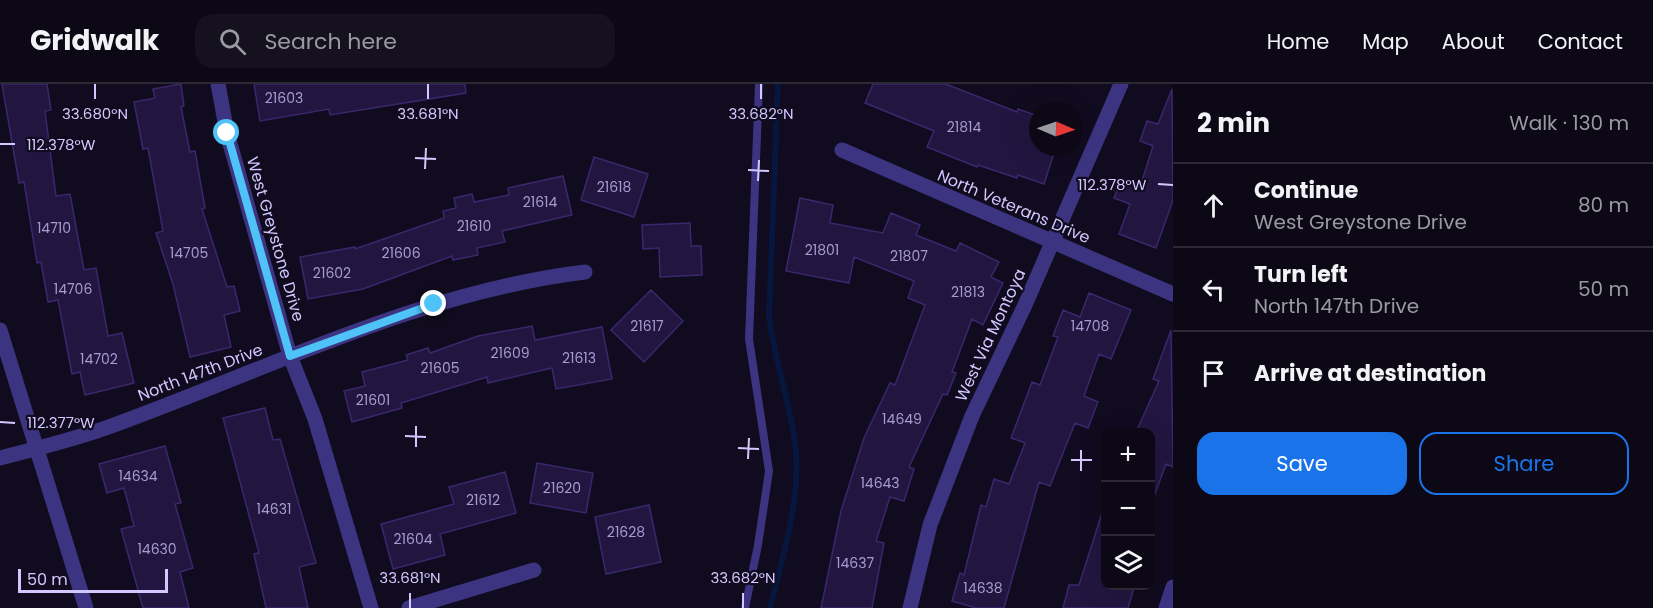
<!DOCTYPE html>
<meta charset="utf-8">
<style>
body{margin:0;font-family:Poppins,sans-serif;background:#15111f;color:#f1f3f6}
.controls{position:absolute;right:18px;bottom:18px;display:grid;overflow:hidden;border-radius:12px;box-shadow:0 6px 24px #0002}
.controls button{width:54px;height:54px;display:grid;place-items:center;padding:0;border:0;border-bottom:2px solid #2c2935;background:#0c0816;color:#f1f3f6;font:30px sans-serif}
.compass{position:absolute;left:1029px;top:18px;width:54px;height:54px;border-radius:50%;background:#0c0816;box-shadow:0 6px 24px #0002;rotate:92deg}
.scale{position:absolute;left:18px;bottom:15px;width:150px;box-sizing:border-box;padding-left:6px;border:3px solid #d2c8ff;border-top:0;font-size:16px;line-height:21px;white-space:nowrap;color:#d2c8ff;-webkit-text-stroke:4px #100b1e;paint-order:stroke}
.stop{position:absolute;width:18px;height:18px;margin:-14px;border:4px solid #4fc3f7;border-radius:50%;background:#fff}
.stop.end{background:#4fc3f7;border-color:#fff;box-shadow:0 2px 6px #0008}
.list{margin:0;padding:0;list-style:none}
h2{display:flex;justify-content:space-between;align-items:center;height:78px;margin:0;padding:0 24px;font-size:26px}
h2 small{font-size:20px;font-weight:400;color:#9a9aa1}
.list li{display:grid;grid-template-columns:39px 1fr auto;gap:18px;align-items:center;box-sizing:border-box;height:84px;padding:0 24px;border-top:2px solid #2c2935}
.list b{display:block;font-size:22px;white-space:nowrap}
.list p{margin:0;font-size:20px;white-space:nowrap;color:#9a9aa1}
.list em{font-size:20px;font-style:normal;color:#9a9aa1}
.actions{display:flex;gap:12px;padding:18px 24px}
.actions a{flex:1;padding:14px 0;border:2px solid #1a73e8;border-radius:18px;text-align:center;font-size:21px;color:#1a73e8}
.actions .main{background:#1a73e8;color:#fff}
.icon{flex:none;width:33px;height:33px;fill:none;stroke:currentColor;stroke-width:2;stroke-linecap:round;stroke-linejoin:round}
.map{position:relative;flex:none;width:1173px;height:524px;overflow:hidden}
header{display:flex;align-items:center;gap:36px;box-sizing:border-box;height:84px;padding:0 30px;background:#0c0816;border-bottom:2px solid #2c2935}
header strong{font-size:28px}
nav{display:flex;gap:33px;margin-inline-start:auto;font-size:21px}
.search{width:420px;height:54px;background:#15111f;display:flex;align-items:center;gap:15px;box-sizing:border-box;padding:0 21px;border-radius:18px;color:#9a9aa1;font-size:22px}
main{display:flex}
aside{flex:1;background:#0c0816}
.map>svg:first-child{display:block}
.lines{fill:none;stroke-linecap:round;stroke-linejoin:round}
.stream{stroke:#07163c;stroke-width:6}
.building{fill:#221640;stroke:#3a276d;stroke-width:1.5}
.lane{stroke:#3c3480;stroke-width:8}
.street{stroke:#3c3480;stroke-width:15}
.route{stroke:#4fc3f7;stroke-width:8}
.ticks{fill:none;stroke:#d2c8ff;stroke-width:2}
.labels{text-anchor:middle;stroke-width:4.5;stroke-linejoin:round;paint-order:stroke}
.number-label{font-size:14px;fill:#a69ccf}
.street-label{font-size:16px;fill:#d2c8ff;stroke:#100b1e}
.ticks-label{font-size:15px;text-anchor:middle;fill:#d2c8ff;stroke:#100b1e;stroke-width:4.5;stroke-linejoin:round;paint-order:stroke}
</style>
<header>
<strong>Gridwalk</strong>
<div class="search"><svg class="icon" aria-label="search" viewBox="0 0 24 24"><circle cx="10" cy="10" r="6"/><path d="M15 15l6 6"/></svg>Search here</div>
<nav><a>Home</a><a>Map</a><a>About</a><a>Contact</a></nav>
</header>
<main>
<div class="map">
<svg width="1173" height="524" viewBox="0 0 1173 524">
<rect width="100%" height="100%" fill="#100b1e"/>
<g class="lines">
<path class="stream" d="M770,524c13,-53 32,-111 25,-166 -6,-43 -21,-83 -26,-126l9,-232"/>
</g>
<path class="building" d="M2,0h45l4,26 -6,1 11,85 14,-2 14,76 12,-2 12,68 14,-3 12,50 -49,12 -5,-23 -8,2 -14,-74 -10,2 -7,-40 -4,1 -13,-81 -5,1z
M181,0l3,22 -3,1 9,45 5,-1 10,57 -3,1 25,78 7,-1 6,25 -16,4 7,32 -41,10 -17,-73 -17,-51 7,-2 -15,-83 -5,1 -9,-47 21,-4 -2,-9z
M254,0h211l1,9 -136,22 -1,-6 -69,12z
M873,0h73l71,28 1,-3 20,7v31h18l-12,37 -26,-9 -1,3 -39,-13 -1,2 -50,-20 7,-16 -69,-28z
M1172,5l1,111 -17,48 -37,-14 11,-30 -16,-6 8,-20 19,6 12,-38 -13,-5 7,-20 11,3z
M594,73l54,17 -14,43 -53,-17z
M563,92l9,39 -70,16 3,11 -28,6 1,7 -25,5 -1,-4 -89,33 -55,10 -8,-42 55,-10v2l89,-31 -1,-7 13,-3 -2,-10 18,-4 2,8 35,-7 -1,-7z
M800,114l33,7 -3,18 53,10 8,-20 29,12 -4,10 40,16 4,-8 39,19 -8,15 12,6 -20,42 -11,-6 -20,53 4,1 -9,22 -4,-1 -34,73 5,2 -10,32 -14,-4 -14,44 8,2 -12,65h-51l20,-97 23,-73 26,-55 5,2 30,-80 -17,-7 6,-17 -60,-24 -5,26 -63,-12z
M690,139l1,23h10l1,29 -42,2 -1,-29 -16,1 -1,-24z
M651,206l32,31 -39,41 -33,-32z
M1089,209l42,17 -20,49 -12,-5 -15,42 14,6 -10,26 -13,-5 -25,63 -11,-4 -35,126h-28l-24,-7 8,-28 4,2 17,-70 5,2 8,-28 15,5 16,-41 -14,-5 21,-56 8,3 18,-48 -5,-1 10,-26 17,7z
M532,242l3,14 67,-13 10,52 -56,10 -4,-21 -64,15 -1,-6 -86,26 1,5 -50,14 -8,-31 21,-5 -3,-14 46,-12 -2,-5 22,-7 2,5 48,-17z
M1171,246l2,137 -7,-3 -14,38 -2,-70h-14l23,-51 -6,-2z
M265,324l8,32 7,-1 36,124 -17,4 9,41h-42l-12,-54 5,-1 -36,-135z
M165,362l16,57 -6,1 18,64 -13,4 9,36h-46l-22,-79 13,-3 -10,-38 -17,5 -8,-29z
M537,379l56,10 -7,40 -56,-10z
M505,388l11,41 -76,21 5,21 -52,14 -12,-45 73,-20 -5,-17z
M649,421l12,57 -55,12 -11,-57z
M1102,429l4,1v71h29l-7,23h-65l6,-23h10z"/>
<g class="lines">
<path class="lane" d="M745,524l13,-63 11,-74 -20,-132 10,-255"/>
<path class="street" d="M218,0l9,49 63,223 25,63 56,189
M842,66l331,144
M0,246l86,278
M0,374c38,-10 77,-19 114,-33 154,-56 306,-133 471,-153
M409,524l125,-38
M910,524l20,-83 42,-109 53,-111 96,-221
M1166,524l7,-21"/>
</g>
<g class="lines">
<path class="route" d="M227,49l63,223 144,-52"/>
</g>
<path class="ticks" d="M95,15v-15M428,15v-15M761,15v-15M0,60h15M415,74l21,1M425,85l1,-21M748,86l21,1M758,97l1,-21M1158,100l15,1M0,338l15,1M405,352l21,1M416,363v-21M738,364l21,1M748,375l1,-21M1071,376h21M1081,387v-21M410,524v-15M743,524v-15"/>
<g class="labels">
<g class="number-label">
<text x="284" y="19">21603</text>
<text x="964" y="48">21814</text>
<text x="614" y="108">21618</text>
<text x="540" y="123">21614</text>
<text x="474" y="147">21610</text>
<text x="54" y="149">14710</text>
<text x="822" y="171">21801</text>
<text x="189" y="174">14705</text>
<text x="401" y="174">21606</text>
<text x="909" y="177">21807</text>
<text x="332" y="194">21602</text>
<text x="73" y="210">14706</text>
<text x="968" y="213">21813</text>
<text x="647" y="247">21617</text>
<text x="1090" y="247">14708</text>
<text x="510" y="274">21609</text>
<text x="579" y="279">21613</text>
<text x="99" y="280">14702</text>
<text x="440" y="289">21605</text>
<text x="373" y="321">21601</text>
<text x="902" y="340">14649</text>
<text x="138" y="397">14634</text>
<text x="880" y="404">14643</text>
<text x="562" y="409">21620</text>
<text x="483" y="421">21612</text>
<text x="274" y="430">14631</text>
<text x="626" y="453">21628</text>
<text x="413" y="460">21604</text>
<text x="157" y="470">14630</text>
<text x="855" y="484">14637</text>
<text x="983" y="509">14638</text>
</g>
<g class="street-label">
<text transform="translate(1014 122) rotate(23)" y="6">North Veterans Drive</text>
<text transform="translate(276 155) rotate(74)" y="6">West Greystone Drive</text>
<text transform="translate(990 251) rotate(-65)" y="6">West Via Montoya</text>
<text transform="translate(200 288) rotate(-21)" y="6">North 147th Drive</text>
</g>
</g>
<g class="ticks-label">
<text x="95" y="35">33.680°N</text>
<text x="428" y="35">33.681°N</text>
<text x="761" y="35">33.682°N</text>
<text x="61" y="66">112.378°W</text>
<text x="1112" y="106">112.378°W</text>
<text x="61" y="344">112.377°W</text>
<text x="410" y="499">33.681°N</text>
<text x="743" y="499">33.682°N</text>
</g>
</svg>
<div class="controls">
<button>+</button>
<button>−</button>
<button><svg class="icon" aria-label="layers" viewBox="0 0 24 24"><path d="M12 4l9 5-9 5-9-5zM3 14l9 5 9-5"/></svg></button>
</div>
<svg class="compass" viewBox="-18 -18 36 36"><path d="M0-13l5 13h-10z" fill="#e53935"/><path d="M0 13l5-13h-10z" fill="#9a9aa1"/></svg>
<div class="scale">50 m</div>
<div class="stop" style="left:227px;top:49px"></div>
<div class="stop end" style="left:434px;top:220px"></div>
</div>
<aside>
<h2>2 min<small>Walk · 130 m</small></h2>
<ul class="list">
<li><svg class="icon" aria-label="ahead" viewBox="0 0 24 24"><path d="M12 20V5M6 11l6-6 6 6"/></svg><div><b>Continue</b><p>West Greystone Drive</p></div><em>80 m</em></li>
<li><svg class="icon" aria-label="left" viewBox="0 0 24 24"><path d="M17 20v-9H6M10 6l-5 5 5 5"/></svg><div><b>Turn left</b><p>North 147th Drive</p></div><em>50 m</em></li>
<li><svg class="icon" aria-label="arrive" viewBox="0 0 24 24"><path d="M6 21V4h12l-3 4 3 4H6"/></svg><div><b>Arrive at destination</b></div></li>
</ul>
<div class="actions"><a class="main">Save</a><a>Share</a></div>
</aside>
</main>
